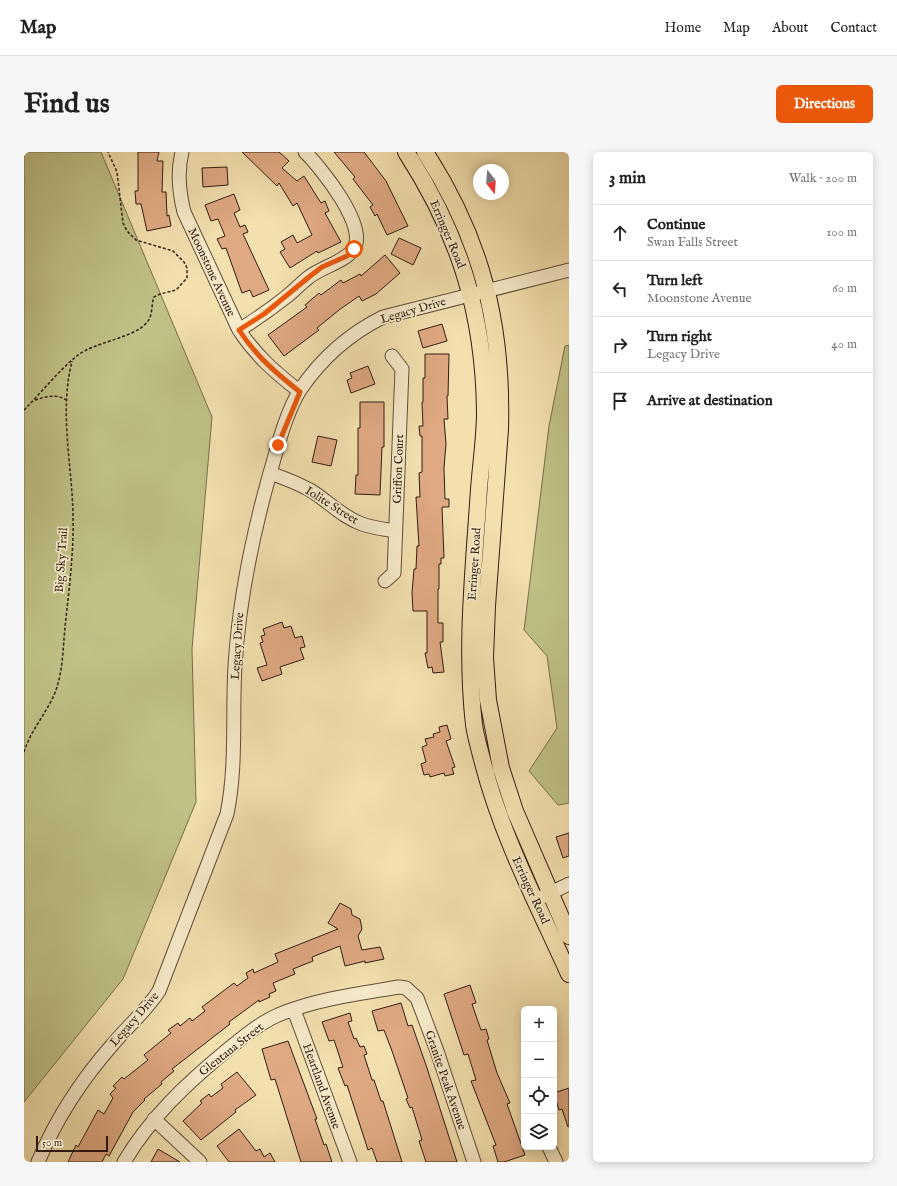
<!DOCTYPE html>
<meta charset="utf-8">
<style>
body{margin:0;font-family:"IM FELL English",serif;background:#f6f6f6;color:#202124}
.controls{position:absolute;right:12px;bottom:12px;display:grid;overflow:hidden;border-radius:6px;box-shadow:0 2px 10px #0003}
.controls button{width:36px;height:36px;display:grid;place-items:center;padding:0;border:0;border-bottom:1px solid #e0e0e0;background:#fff;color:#202124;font:20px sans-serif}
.compass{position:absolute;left:449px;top:12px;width:36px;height:36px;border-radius:50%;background:#fff;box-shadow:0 2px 10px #0003;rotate:163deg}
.scale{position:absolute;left:12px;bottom:10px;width:72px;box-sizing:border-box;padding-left:4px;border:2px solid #321c10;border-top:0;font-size:11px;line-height:14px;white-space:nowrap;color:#321c10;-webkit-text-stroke:3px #f7ebcb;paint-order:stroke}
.stop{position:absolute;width:12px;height:12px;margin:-9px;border:3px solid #ea580c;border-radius:50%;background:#fff}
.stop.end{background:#ea580c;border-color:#fff;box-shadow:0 1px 4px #0008}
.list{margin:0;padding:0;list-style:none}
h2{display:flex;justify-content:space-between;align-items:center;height:52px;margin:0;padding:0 16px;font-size:17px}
h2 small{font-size:13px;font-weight:400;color:#757577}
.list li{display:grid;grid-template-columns:26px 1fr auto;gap:12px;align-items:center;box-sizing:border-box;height:56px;padding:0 16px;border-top:1px solid #e0e0e0}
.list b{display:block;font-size:15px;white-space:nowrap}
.list p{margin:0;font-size:13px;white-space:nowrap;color:#757577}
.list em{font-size:13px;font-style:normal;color:#757577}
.icon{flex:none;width:22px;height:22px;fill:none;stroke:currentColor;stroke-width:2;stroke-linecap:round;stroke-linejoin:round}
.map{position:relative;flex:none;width:545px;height:1010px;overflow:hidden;border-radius:6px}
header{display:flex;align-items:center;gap:24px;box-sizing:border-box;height:56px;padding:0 20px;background:#fff;border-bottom:1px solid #e0e0e0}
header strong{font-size:19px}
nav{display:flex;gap:22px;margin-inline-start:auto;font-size:14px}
.intro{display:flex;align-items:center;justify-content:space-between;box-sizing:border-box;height:96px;padding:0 24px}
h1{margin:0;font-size:28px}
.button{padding:10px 18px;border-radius:6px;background:#ea580c;color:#fff;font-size:14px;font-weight:700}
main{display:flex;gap:24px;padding:0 24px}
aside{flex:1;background:#fff;border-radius:6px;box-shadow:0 2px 10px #0003}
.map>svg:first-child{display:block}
.green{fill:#bfc187;stroke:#786e4c}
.building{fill:#dfa983;stroke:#321c10}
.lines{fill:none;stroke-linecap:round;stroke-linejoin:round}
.minor-casing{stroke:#624d38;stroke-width:15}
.major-casing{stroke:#321c10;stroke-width:18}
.path{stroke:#321c10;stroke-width:1.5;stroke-dasharray:3 2;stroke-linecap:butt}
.minor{stroke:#f7ebcb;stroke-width:13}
.major{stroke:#f3e0af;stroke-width:16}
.route{stroke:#ea580c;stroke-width:5}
.labels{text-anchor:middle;stroke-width:3.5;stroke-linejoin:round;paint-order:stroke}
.street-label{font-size:12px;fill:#321c10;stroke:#f7ebcb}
</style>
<header>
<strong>Map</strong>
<nav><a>Home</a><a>Map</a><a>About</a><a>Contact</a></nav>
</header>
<div class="intro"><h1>Find us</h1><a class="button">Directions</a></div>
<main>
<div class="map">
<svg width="545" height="1010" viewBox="0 0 545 1010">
<rect width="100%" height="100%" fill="#f3e0af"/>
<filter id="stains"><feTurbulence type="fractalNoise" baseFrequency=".005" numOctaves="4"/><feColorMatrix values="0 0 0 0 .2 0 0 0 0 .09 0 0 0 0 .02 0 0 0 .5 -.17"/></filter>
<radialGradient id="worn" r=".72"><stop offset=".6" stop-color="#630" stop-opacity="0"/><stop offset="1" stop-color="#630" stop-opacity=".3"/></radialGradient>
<path class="green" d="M0,0h77l111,265 -20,232 4,153 -73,177 -99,123z
M545,193v458l-11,2 -29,-34 28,-43 -10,-72 -23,-26 25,-204 16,-80z"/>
<path class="building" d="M114,0h21l-2,9h6l-1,31h4l1,24 2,-1 2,11 -24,5 -6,-27h-5l-1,-13h3z
M218,0h37l10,9 -7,7 15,13 7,-5 17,27 4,-2 4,10 -4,2 16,29 -23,11 -1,-2 -27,17 -10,-16 5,-3 -4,-7 12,-7 4,8 15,-8 -15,-32 -4,3 -14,-23 -2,3z
M310,0h30l22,29 22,45 -21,9 -10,-21 -2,2 -5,-9 3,-2 -20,-26 2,-2z
M203,15l1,18 -25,2 -1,-19z
M210,42l6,16 -6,3 6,14 5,-2 3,7 -5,2 26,56 -16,7 -3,-7 -8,3 -16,-45 -4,1 -5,-10 8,-3 -7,-17 -7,2 -6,-16z
M375,86l22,10 -8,17 -22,-11z
M361,103l15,18 -24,21 -14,7 -3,-5 -20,14 -22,18 2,2 -35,26 -16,-21 39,-28 -2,-2 14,-12 2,2 20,-15 2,3 17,-9 1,2z
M418,172l5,17 -24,7 -5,-17z
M401,202h24l-1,42h-1l1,23h-4l2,25 -2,24 1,31h4v8h-7l2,51h-3v6h-2v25h-1v34h5v19h-3l4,30 -11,1 -1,-6 -4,1 -3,-15h2v-42h-14l-1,-18 2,-24h2l1,-23h2l-3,-49h4l-1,-24 3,-1v-36h-2l-1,-10h4l-1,-24h1v-24h2z
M344,214l7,18 -24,9 -4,-13 5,-2 -2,-5z
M336,250h24v45h-2l-2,48 -25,-1 1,-19h2v-47h2z
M294,284l19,4 -6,26 -19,-4z
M258,470l2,6 7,-2 4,12 7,-2 3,11 -5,1 4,11 -24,8 2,7 -20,7 -5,-13 10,-3 -7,-22 3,-1 -2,-6 4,-1 -2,-6z
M423,573l4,14 -5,2 9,26 -3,1 2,6 -9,2 -1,-3 -14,4 -1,-3 -5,1 -3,-11 5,-2 -4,-15 5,-2 -2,-6 9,-2 -1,-3 7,-2 -1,-5z
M545,681v23l-6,2 -7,-21z
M316,751l11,6 1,6 8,4 2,10 -4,7 4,14 18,-3 4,12 -19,4v-2l-20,5 -5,-20 -28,11 1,4 -20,8 2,5 -22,9 3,8 -7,3 1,3 -11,5v-2l-30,22 1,2 -58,45 2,2 -13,11 1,2 -18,15 1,1 -12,12 -24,44 -3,-2 -4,8h-34l8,-17 2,2 20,-37 6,4 9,-16 -3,-4 6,-6 -3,-2 9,-9 2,2 24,-19 -4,-5 27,-22 -3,-3 10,-7 2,3 10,-8 2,3 13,-10 -3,-4 32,-24 3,3 11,-8 -2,-5 7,-4 1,4 24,-11 -3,-8 63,-25 -10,-6z
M446,833l6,18 -4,1 9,26 5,-1 3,10 -2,1 10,33 13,30 -3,1 18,51 -21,7h-6l-5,-16 3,-1 -25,-64 5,-1 -8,-26 -4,1 -20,-61z
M377,851l7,23 4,-1 15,43 30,94h-31l-7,-21 3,-1 -10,-33 -2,1 -4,-9 2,-1 -16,-47 -8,-21 -6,1 -6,-20z
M326,861l2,8 -4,1 6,17 2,-1 4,9 4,-1 3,8 -3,1 8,25h2l7,21h2l19,61h-25l-5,-14 -4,2 -21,-65 -2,1 -7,-18 5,-1 -9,-27 -5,1 -7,-19z
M264,889l29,78h-2l9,26 2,-1 6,18h-31l-26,-83 -4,1 -9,-31z
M213,920l19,23 -21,15 1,2 -35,28 -18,-19 19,-18 -2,-2 9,-7 2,3 12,-9 -2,-4z
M545,936v38l-1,1 -6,-18 -3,1 -5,-17z
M215,977l17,22 4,-2 4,8 6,-4 5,9h-46l-12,-16z
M134,997l22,13h-29z"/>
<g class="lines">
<g class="minor-casing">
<path id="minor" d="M158,0c-5,20 -3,40 2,60l55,118c17,26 37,43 60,61
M215,178c16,-10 32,-21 47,-33 8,-6 15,-14 23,-20 13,-10 35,-15 44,-27 17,-22 -32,-82 -48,-98
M246,321c14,5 27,10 40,17 18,11 32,27 52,34 11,4 22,5 33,7
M361,429l9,-8 8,-204 -10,-13
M518,745l27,-13
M270,858l56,152
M130,967l46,43
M525,995l7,15
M14,1010c18,-43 44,-83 75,-118 15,-18 33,-33 46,-53l68,-177c10,-49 5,-98 8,-148 4,-66 17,-129 35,-193 8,-27 15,-58 30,-83 21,-31 49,-56 83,-73l186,-47
M100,1010c26,-44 62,-78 102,-111 16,-13 32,-27 52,-36 38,-16 80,-21 121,-28l7,1 11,10 20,53 37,111"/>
</g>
<g class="major-casing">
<path id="major" d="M382,0c53,82 78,161 79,260 0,25 -4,51 -6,77 -5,79 -14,157 -5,236 2,13 6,26 9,38 19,74 55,142 86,211
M401,0c57,88 78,173 75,277l-13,177 -2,52 3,42 13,68 14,43 54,125"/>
</g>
<path class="path" d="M11,248c11,-3 21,-7 31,0
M0,258c18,-18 34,-39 54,-55 19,-14 58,-17 70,-34 5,-7 3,-16 6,-24l6,-3 16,-4 11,-12v-10l-3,-6 -11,-11 -37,-11 -9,-9 -4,-8 -6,-51 -9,-20
M0,600c7,-23 24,-40 32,-62 7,-20 7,-42 9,-63 4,-37 9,-75 8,-112 -1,-52 -14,-102 -1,-154"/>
<use href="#minor" class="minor"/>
<use href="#major" class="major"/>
</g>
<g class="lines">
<path class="route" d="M254,293l22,-53c-24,-19 -44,-36 -61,-62l25,-16 45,-37 13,-10 25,-11 7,-7"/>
</g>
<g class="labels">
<g class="street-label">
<text transform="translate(424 82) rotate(67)" y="4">Erringer Road</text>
<text transform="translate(188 120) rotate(65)" y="4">Moonstone Avenue</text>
<text transform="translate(389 158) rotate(-16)" y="4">Legacy Drive</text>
<text transform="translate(374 317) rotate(-88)" y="4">Griffon Court</text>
<text transform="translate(308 353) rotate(32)" y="4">Iolite Street</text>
<text transform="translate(37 408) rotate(-86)" y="4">Big Sky Trail</text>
<text transform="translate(450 412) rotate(-86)" y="4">Erringer Road</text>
<text transform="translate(213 494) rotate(-86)" y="4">Legacy Drive</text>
<text transform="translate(507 738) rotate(65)" y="4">Erringer Road</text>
<text transform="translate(110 867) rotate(-49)" y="4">Legacy Drive</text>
<text transform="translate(207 897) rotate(-38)" y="4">Glentana Street</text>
<text transform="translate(422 928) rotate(71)" y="4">Granite Peak Avenue</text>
<text transform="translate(298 934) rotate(70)" y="4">Heartland Avenue</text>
</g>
</g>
<rect width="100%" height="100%" filter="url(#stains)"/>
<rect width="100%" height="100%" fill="url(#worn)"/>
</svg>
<div class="controls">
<button>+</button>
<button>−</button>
<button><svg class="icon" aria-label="locate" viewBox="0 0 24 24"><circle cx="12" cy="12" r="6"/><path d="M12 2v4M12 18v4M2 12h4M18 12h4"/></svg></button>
<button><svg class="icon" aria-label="layers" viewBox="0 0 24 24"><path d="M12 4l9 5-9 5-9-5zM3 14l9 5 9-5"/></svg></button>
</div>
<svg class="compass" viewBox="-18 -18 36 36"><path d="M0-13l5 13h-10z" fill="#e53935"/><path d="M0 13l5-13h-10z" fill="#757577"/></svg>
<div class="scale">50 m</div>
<div class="stop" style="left:330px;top:97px"></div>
<div class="stop end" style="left:254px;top:293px"></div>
</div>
<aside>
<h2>3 min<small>Walk · 200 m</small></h2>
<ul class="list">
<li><svg class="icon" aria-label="ahead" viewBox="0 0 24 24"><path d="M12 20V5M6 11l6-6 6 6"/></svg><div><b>Continue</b><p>Swan Falls Street</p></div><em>100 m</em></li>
<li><svg class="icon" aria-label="left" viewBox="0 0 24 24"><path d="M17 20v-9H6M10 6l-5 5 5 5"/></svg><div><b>Turn left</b><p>Moonstone Avenue</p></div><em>60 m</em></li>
<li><svg class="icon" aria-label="right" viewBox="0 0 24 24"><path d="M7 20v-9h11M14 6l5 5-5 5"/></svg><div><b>Turn right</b><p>Legacy Drive</p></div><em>40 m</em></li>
<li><svg class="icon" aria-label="arrive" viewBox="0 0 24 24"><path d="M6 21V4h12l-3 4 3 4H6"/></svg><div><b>Arrive at destination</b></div></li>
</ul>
</aside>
</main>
